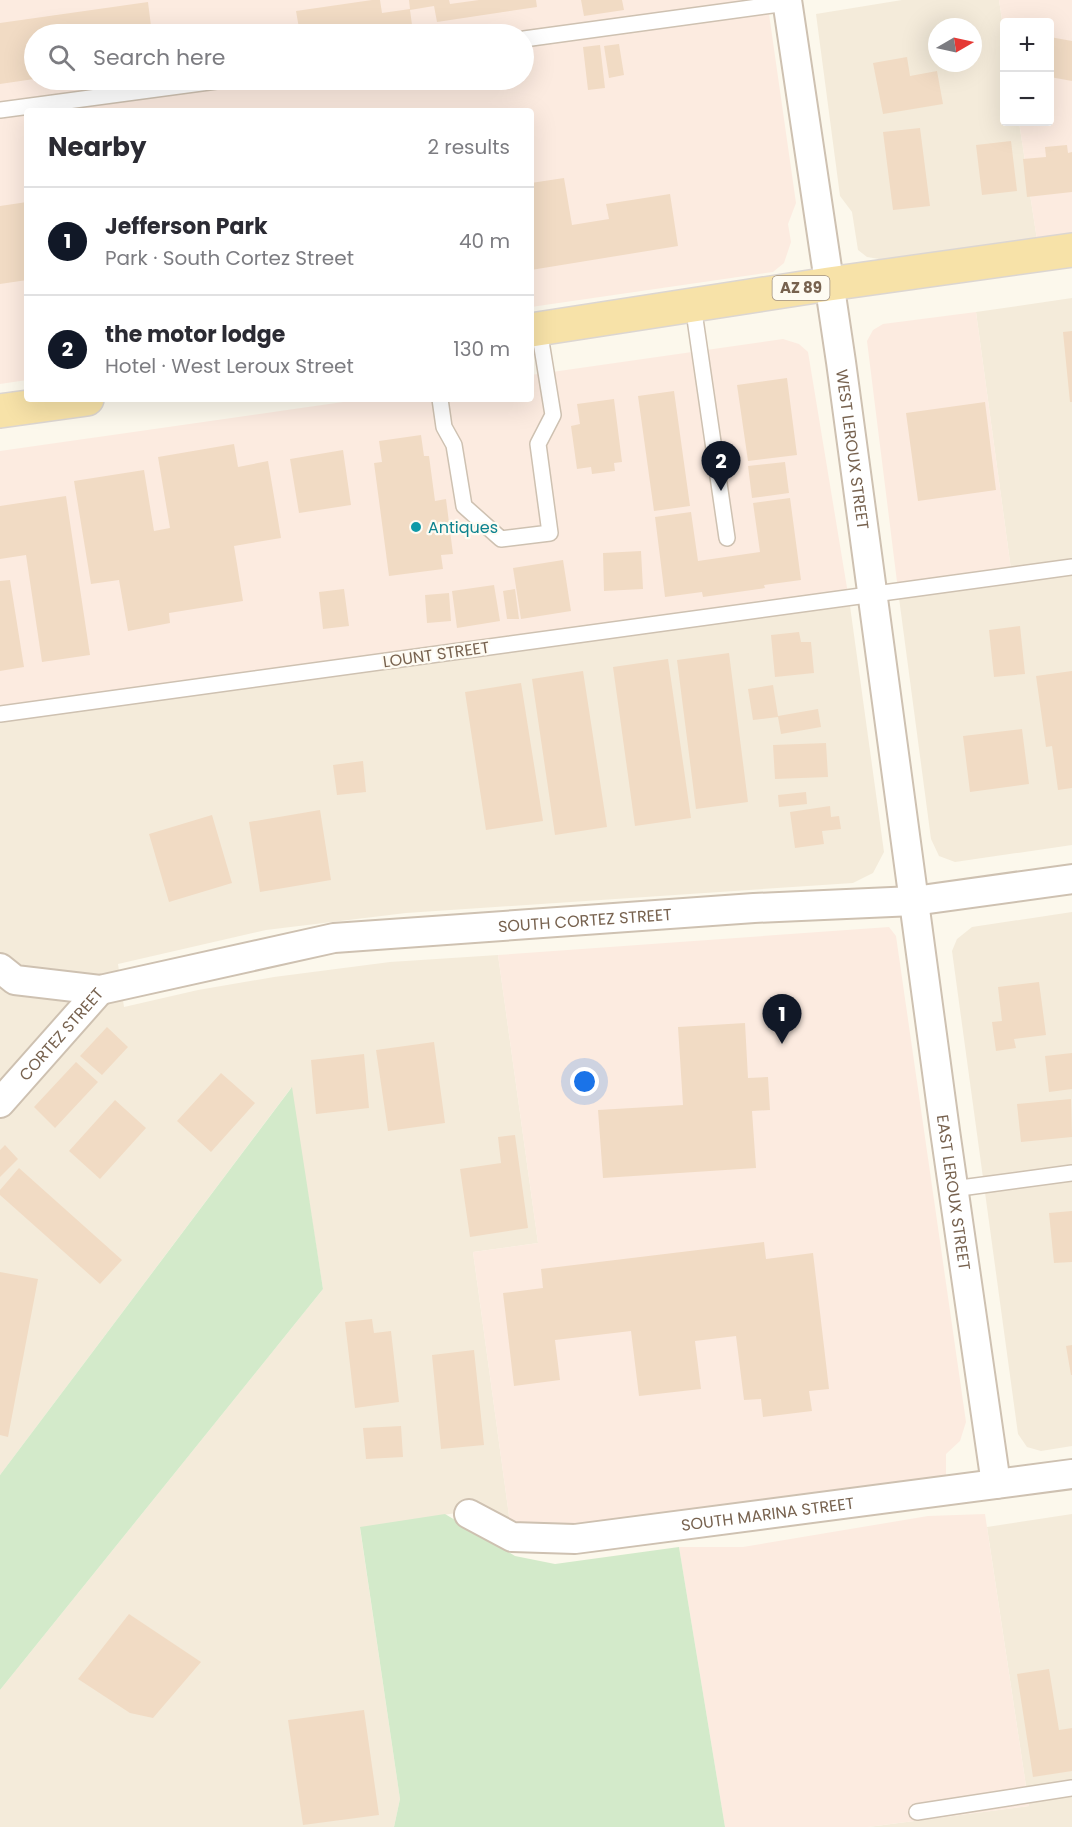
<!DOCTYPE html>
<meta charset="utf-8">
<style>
body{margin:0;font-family:Poppins,sans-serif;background:#f2f2f3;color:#2b2b33}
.controls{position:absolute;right:18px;top:18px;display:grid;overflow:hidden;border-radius:6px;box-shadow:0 6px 24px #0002}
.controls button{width:54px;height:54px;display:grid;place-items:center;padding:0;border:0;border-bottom:2px solid #e1e1e2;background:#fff;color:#2b2b33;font:30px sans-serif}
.compass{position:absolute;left:928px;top:18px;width:54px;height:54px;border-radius:50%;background:#fff;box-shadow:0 6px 24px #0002;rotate:81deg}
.you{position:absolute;left:585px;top:1082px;width:21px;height:21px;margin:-15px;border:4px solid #fff;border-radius:50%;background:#1a73e8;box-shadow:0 0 0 9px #1a73e833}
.badge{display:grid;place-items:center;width:39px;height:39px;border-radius:50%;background:#111827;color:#fff;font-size:20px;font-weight:700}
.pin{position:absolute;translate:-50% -50px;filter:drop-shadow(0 2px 3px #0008)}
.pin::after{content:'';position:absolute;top:32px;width:21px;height:18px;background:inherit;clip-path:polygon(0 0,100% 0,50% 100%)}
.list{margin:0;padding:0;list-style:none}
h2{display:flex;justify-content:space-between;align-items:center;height:78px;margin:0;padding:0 24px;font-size:26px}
h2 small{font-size:20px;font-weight:400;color:#7c7c81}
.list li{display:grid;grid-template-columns:39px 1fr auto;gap:18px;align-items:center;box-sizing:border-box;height:108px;padding:0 24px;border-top:2px solid #e1e1e2}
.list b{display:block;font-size:22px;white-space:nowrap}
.list p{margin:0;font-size:20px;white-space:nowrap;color:#7c7c81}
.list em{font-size:20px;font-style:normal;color:#7c7c81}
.icon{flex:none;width:33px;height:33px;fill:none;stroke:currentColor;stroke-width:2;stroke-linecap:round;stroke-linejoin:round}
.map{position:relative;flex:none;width:1072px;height:1827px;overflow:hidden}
.search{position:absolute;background:#fff;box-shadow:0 6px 24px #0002;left:24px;top:24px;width:510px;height:66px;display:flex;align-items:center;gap:15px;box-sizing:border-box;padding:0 21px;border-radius:33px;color:#7c7c81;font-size:22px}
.panel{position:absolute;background:#fff;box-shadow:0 6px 24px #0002;left:24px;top:108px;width:510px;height:294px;border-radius:6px}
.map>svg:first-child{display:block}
.residential{fill:#f4ebda;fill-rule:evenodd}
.commercial{fill:#fcebe0;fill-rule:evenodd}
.green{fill:#d3eaca}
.building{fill:#f1dbc4}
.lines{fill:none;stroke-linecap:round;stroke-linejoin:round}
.lane-casing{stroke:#cec1b1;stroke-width:18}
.street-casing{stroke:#cec1b1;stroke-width:32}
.primary-casing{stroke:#dcd6d1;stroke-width:36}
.lane{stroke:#fff;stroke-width:15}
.street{stroke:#fff;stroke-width:28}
.primary{stroke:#f7e2a8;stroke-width:33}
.culture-dot{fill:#0f9aa8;stroke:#fefbf2;stroke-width:2}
.labels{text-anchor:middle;stroke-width:4.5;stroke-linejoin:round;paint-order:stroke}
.shield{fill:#fefbf2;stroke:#a09080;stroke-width:1.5}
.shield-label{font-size:15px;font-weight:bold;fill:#77624f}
.street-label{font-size:16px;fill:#77624f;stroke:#fefbf2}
.culture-label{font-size:16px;fill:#0d838f;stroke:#fefbf2;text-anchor:start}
</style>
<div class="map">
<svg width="1072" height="1827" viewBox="0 0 1072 1827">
<rect width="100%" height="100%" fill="#fcf8ec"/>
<path class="residential" d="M902,0h97l5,33v89h15l18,118 -152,20 -18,-3 -9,-7 -6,-38 -12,-16 -24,-182zM937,27h36v36h-36z
M1072,298v547l-117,17 -16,-6 -8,-17 -32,-241 114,-14 -37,-272z
M850,606l34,246 -11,21 -20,10 -447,30 -140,17 -148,34 6,43 74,-17 76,-13 116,-15 108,-7 40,288 -65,9 37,271 -22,-15 -128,20 40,271 -6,28h-394v-137l323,-401 -32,-201 -291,387v-756z
M1072,912v534l-31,5 -14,-4 -9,-13 -66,-483 5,-12 15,-12z
M1072,1514v313h-204l161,-21 -42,-279z"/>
<path class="commercial" d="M0,0h767l29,203 -8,21 3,18 -7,21 -11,9 -242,35v-196h-504v269l-27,4zM34,34h490v46h-490z
M999,0h73v235l-35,5 -18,-118h31v-100h-46v11z
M976,312l37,272 -114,14 -32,-257 6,-11 10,-6z
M783,339l16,5 9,8 42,254 -850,113v-268l364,-52h167v-24z
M889,927l7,9 70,486 -6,19 -14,13v23l-374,53 -62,-7 -37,-271 65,-9 -40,-288z
M985,1514l44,292 -161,21h-143l-46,-280h64l185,-31z"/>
<path class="green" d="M292,1087l31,202 -323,401v-215z
M445,1514l70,42 40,8 124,-17 46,280h-331l6,-28 -40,-272z"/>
<path class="building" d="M372,0h8l2,13 28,-4 -1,-9h40l1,4 29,-4h57l1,7 -100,15 -3,-16 -24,4 2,15 -63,9h-49l-4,-23z
M581,0h41l2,10 -40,6z
M148,2l4,32h-118v45l-34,5v-61z
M1050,37l22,4v40l-22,-4z
M619,44l5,31 -15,3 -5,-32z
M600,45l5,43 -17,2 -5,-43z
M907,57l3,19 27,-5 6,33 -60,10 -10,-51z
M920,128l10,78 -37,4 -10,-78z
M1011,141l6,50 -35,4 -6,-50z
M1067,145l1,8 4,-1v40l-45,5 -4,-38 23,-2 -1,-10z
M564,178l8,47 37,-6 -3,-15 64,-10 8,52 -147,24v-64h3l-3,-23z
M27,202v78l-27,4v-78z
M1072,331v71h-2l-7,-70z
M787,378l10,77 -49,6 -11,-76z
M674,391l16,115 -36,5 -16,-115z
M614,399l8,63 -8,1 1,8 -23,3 -1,-7 -14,2 -6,-43 9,-2 -3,-20z
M985,402l11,88 -78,11 -12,-88z
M421,435l3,21h5l6,45 11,-2 7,55 -12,1 2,14 -54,7 -15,-113 8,-1 -3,-21z
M234,444l4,23 30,-6 13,77 -47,8 9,55 -74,12 1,10 -42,8 -9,-51 -28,4 -17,-103 70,-11 10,61 16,-3 -12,-71z
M343,450l8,55 -52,8 -9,-54z
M785,462l4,31 -37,5 -4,-32z
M66,496l24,159 -48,7 -16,-107 -26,4v-53z
M790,498l11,82 -37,5 1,3 -62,9 -1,-5 -37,5 -10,-80 36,-5 7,49 62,-9 -7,-49z
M641,551l2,38 -39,2 -1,-38z
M563,560l8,51 -50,8 -8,-51z
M10,580l14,87 -24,4v-90z
M494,585l6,36 -43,7 -5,-37z
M344,589l5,37 -26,3 -4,-37z
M515,589l4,30h-12l-4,-28z
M449,593l2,28 -24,2 -2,-28z
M1020,626l5,48 -31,3 -5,-47z
M799,632l2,10h10l3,31 -39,4 -4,-42z
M729,653l19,149 -52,7 -19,-149z
M668,659l23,159 -56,8 -22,-159z
M583,671l24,156 -52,8 -23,-156z
M1072,671v117l-14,2 -6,-44 -6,1 -10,-71z
M521,683l22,138 -57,9 -21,-138z
M773,685l5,31 40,-7 3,18 -40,7 -3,-17 -25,3 -5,-31z
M1022,729l7,55 -59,8 -7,-56z
M826,743l2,34 -53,2 -2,-34z
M363,761l3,31 -29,3 -4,-30z
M806,792l1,12 -28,3 -1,-12z
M830,806l1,11 8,-1 2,13 -19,2 2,13 -29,4 -5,-36z
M320,810l11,70 -71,12 -11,-70z
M212,815l20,68 -63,19 -20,-68z
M1039,982l7,53 -32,4 2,9 -20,3 -4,-29 10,-1 -4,-34z
M745,1023l3,55 20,-1 2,33 -18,1 4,57 -153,10 -5,-68 85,-5 -5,-78z
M107,1027l21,20 -26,28 -22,-19z
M434,1042l11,81 -57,8 -12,-81z
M1072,1053v36l-23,3 -4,-36z
M364,1054l5,54 -53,6 -5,-54z
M76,1062l22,20 -43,46 -21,-21z
M221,1073l34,30 -44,49 -34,-31z
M1071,1099l1,38 -51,5 -4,-38z
M115,1100l31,28 -46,51 -31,-28z
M515,1135l13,93 -58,9 -10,-68 41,-6 -3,-26z
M5,1145l13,14 -18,18v-27z
M19,1168l103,92 -22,24 -100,-89v-5z
M1072,1211v51l-18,1 -5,-50z
M764,1242l2,17 47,-6 16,136 -20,2 3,20 -49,6 -2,-18 -17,1 -8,-64 -41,5 6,48 -62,7 -8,-65 -76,9 5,40 -46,6 -11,-93 40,-5 -2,-19z
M0,1272l38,7 -30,158 -8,-2z
M372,1319l2,14 17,-2 8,71 -44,6 -10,-86z
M1072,1345v30h-1l-5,-29z
M474,1350l10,95 -43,4 -9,-94z
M401,1426l2,31 -37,2 -3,-31z
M129,1614l72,48 -48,56 -23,-5 -52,-34z
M1049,1669l10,61 13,-2v43l-39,6 -16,-103z
M364,1710l15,105 -76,10 -15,-105z"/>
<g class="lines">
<g class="lane-casing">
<path id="lane" d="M524,39l263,-36
M0,110l224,-30
M693,305l34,233
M440,399l4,28 10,18 10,61 37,33 49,-6 -12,-89 15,-29 -14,-86
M0,714l1072,-147
M953,1189l119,-16
M917,1812l155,-24"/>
</g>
<g class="street-casing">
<g id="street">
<path id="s1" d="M787,0l54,362 104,769 51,353"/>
<path id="s2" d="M0,968l15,12 85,10 234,-52 420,-30 160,-7 158,-22"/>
<path id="s3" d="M0,1103l100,-113"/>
<path id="s4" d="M469,1514l43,23 63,2 497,-65"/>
</g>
</g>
<g class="primary-casing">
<path id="primary" d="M531,330l298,-46 243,-34
M0,411l87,-12"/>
</g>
<use href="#lane" class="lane"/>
<use href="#street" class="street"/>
<use href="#primary" class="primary"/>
</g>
<circle class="culture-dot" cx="416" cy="527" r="6"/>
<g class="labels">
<rect class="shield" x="772.5" y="276" width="57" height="24" rx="4.5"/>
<g class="shield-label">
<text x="801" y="293">AZ 89</text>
</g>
<g class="street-label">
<text dy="6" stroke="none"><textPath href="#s1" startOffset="454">WEST LEROUX STREET</textPath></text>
<text transform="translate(436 654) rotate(-8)" y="6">LOUNT STREET</text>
<text dy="6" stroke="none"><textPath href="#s2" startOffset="596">SOUTH CORTEZ STREET</textPath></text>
<text dy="6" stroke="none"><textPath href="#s3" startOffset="92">CORTEZ STREET</textPath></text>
<text dy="6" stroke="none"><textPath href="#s1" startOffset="1204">EAST LEROUX STREET</textPath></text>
<text dy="6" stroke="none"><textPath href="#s4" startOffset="306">SOUTH MARINA STREET</textPath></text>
</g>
<g class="culture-label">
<text x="428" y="533">Antiques</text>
</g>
</g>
</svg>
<div class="controls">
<button>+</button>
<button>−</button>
</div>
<svg class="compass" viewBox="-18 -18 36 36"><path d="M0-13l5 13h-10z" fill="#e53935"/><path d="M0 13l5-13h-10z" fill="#7c7c81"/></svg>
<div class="you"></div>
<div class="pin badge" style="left:782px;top:1044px">1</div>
<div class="pin badge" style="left:721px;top:491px">2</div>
<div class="search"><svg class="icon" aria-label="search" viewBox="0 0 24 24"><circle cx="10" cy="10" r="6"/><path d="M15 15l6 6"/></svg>Search here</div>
<section class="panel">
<h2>Nearby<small>2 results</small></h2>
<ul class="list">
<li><span class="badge">1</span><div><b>Jefferson Park</b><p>Park · South Cortez Street</p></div><em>40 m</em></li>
<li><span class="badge">2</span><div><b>the motor lodge</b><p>Hotel · West Leroux Street</p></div><em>130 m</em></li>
</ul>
</section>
</div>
